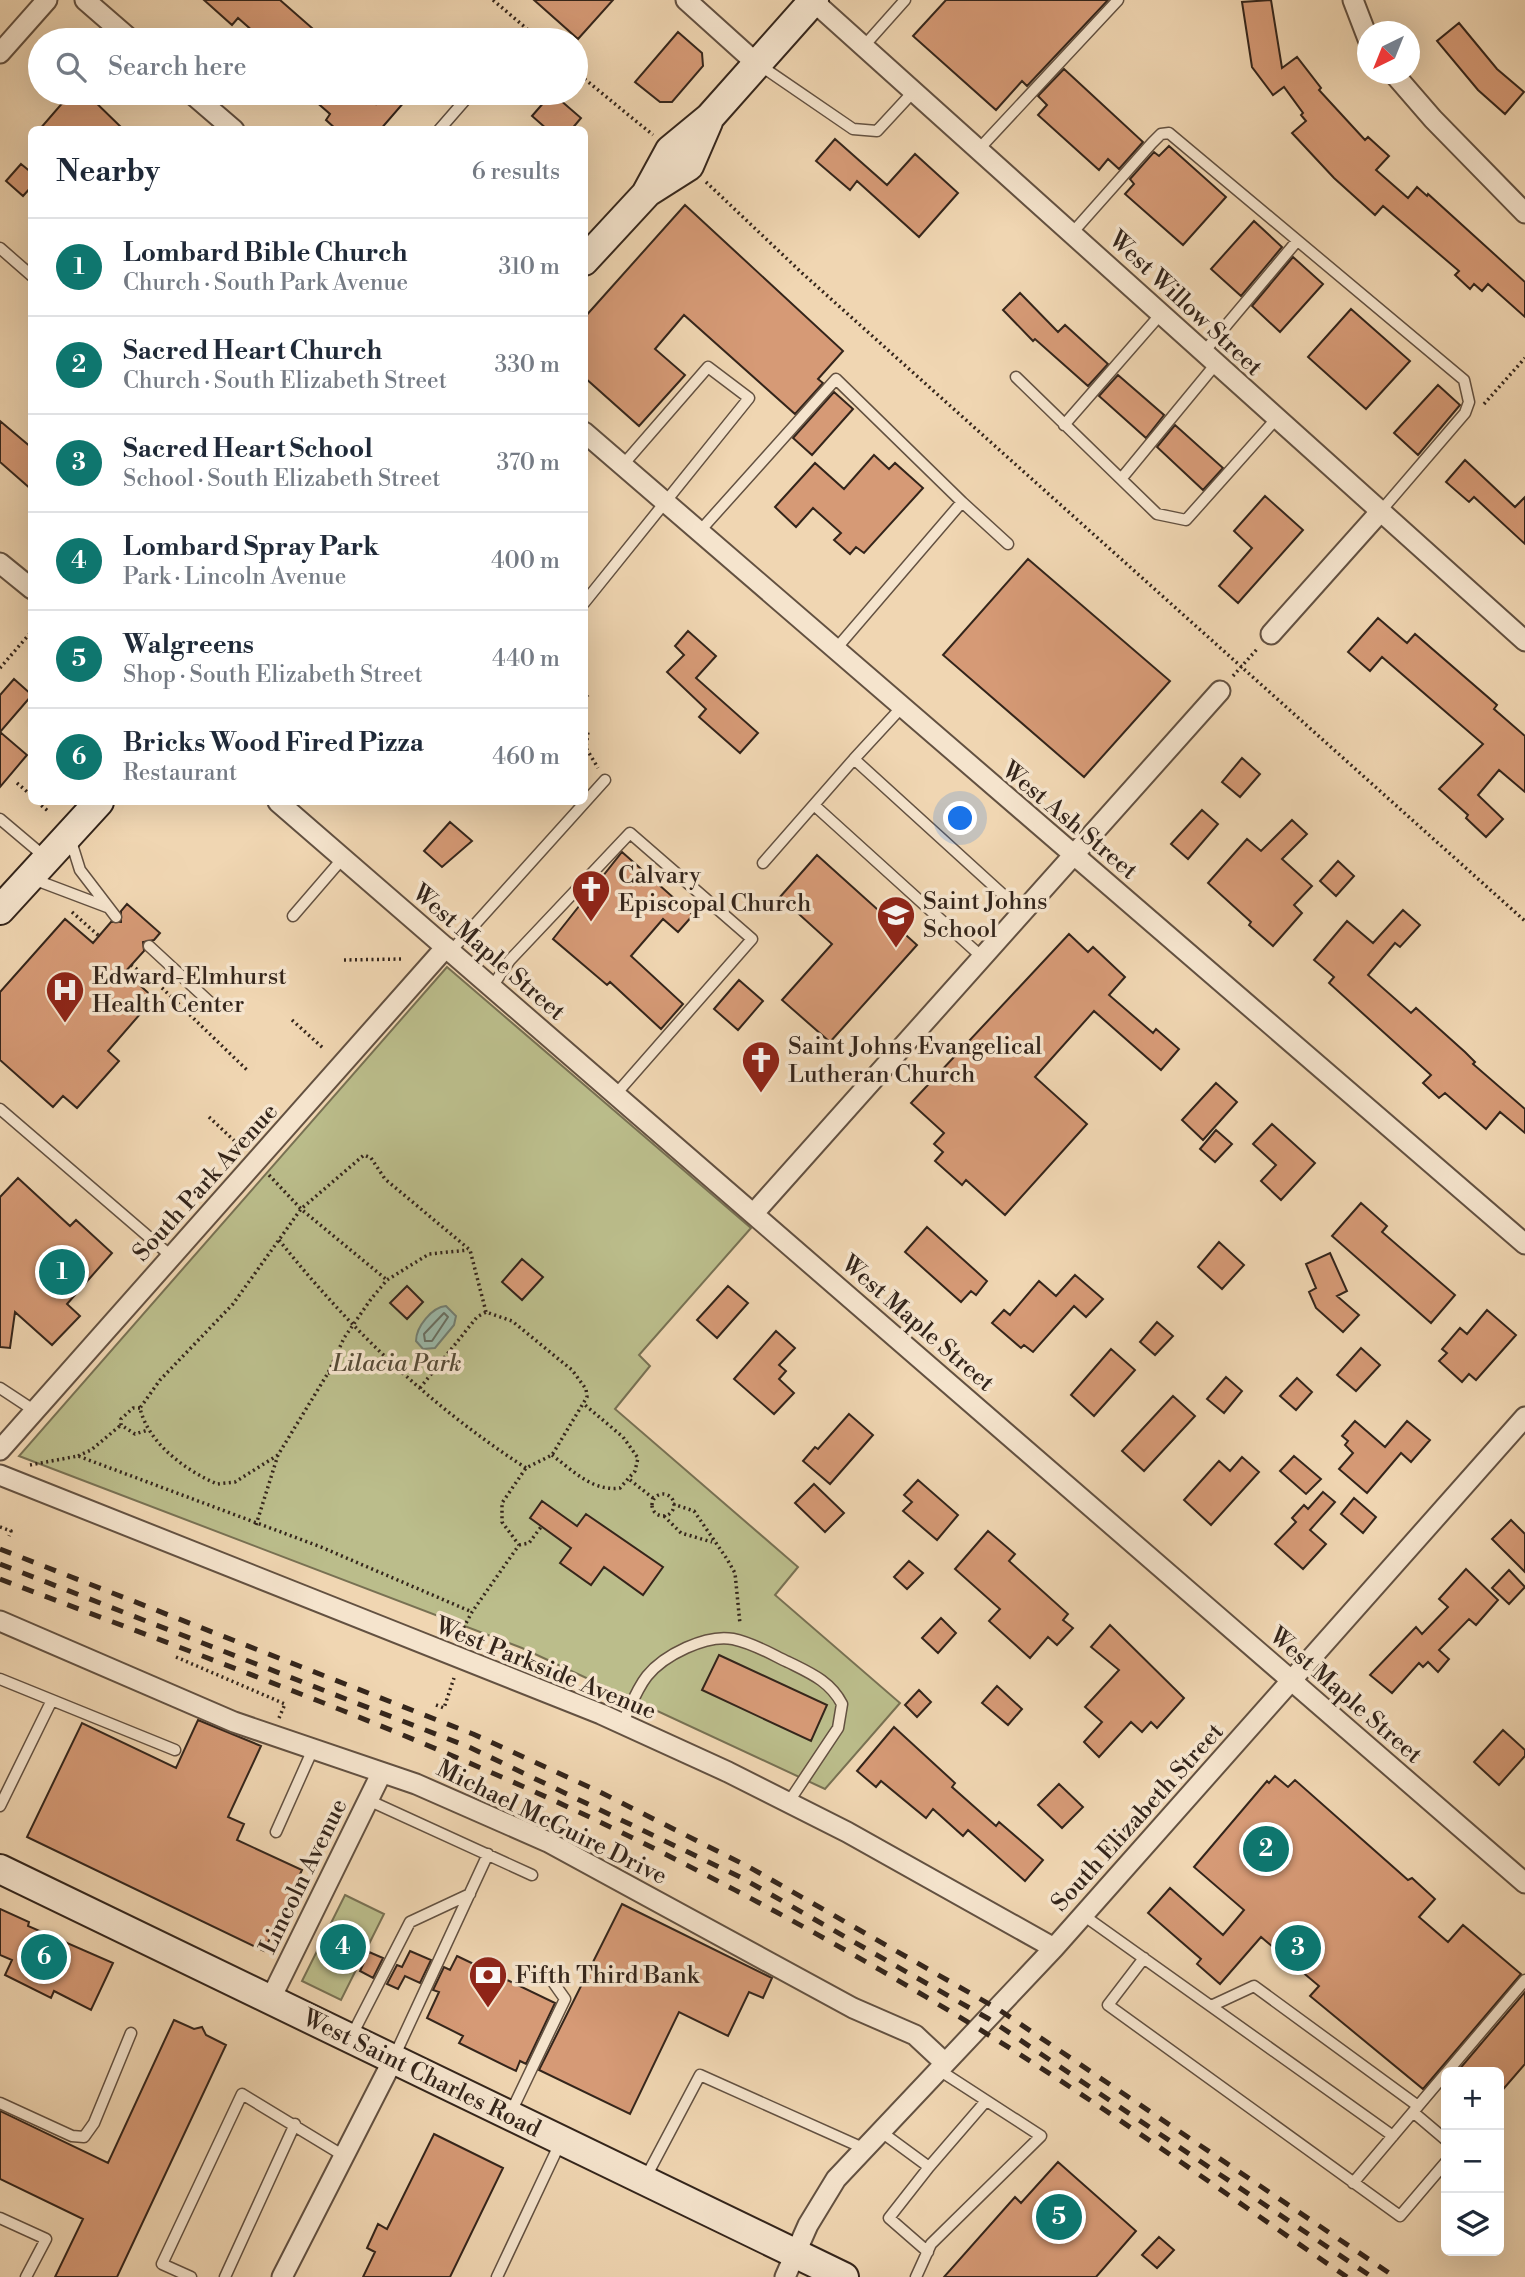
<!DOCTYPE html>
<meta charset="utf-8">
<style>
body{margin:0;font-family:"Libre Bodoni",serif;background:#f2f2f3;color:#1f2937}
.controls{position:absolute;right:21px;bottom:21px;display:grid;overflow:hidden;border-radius:10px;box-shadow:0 7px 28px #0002}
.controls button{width:63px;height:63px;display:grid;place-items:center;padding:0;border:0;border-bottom:2px solid #e0e1e3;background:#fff;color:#1f2937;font:35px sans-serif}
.compass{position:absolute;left:1357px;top:21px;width:63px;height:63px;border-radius:50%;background:#fff;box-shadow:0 7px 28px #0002;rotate:223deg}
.you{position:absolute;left:961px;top:819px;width:24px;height:24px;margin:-18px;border:5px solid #fff;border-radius:50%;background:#1a73e8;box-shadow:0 0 0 10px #1a73e833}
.badge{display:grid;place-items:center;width:46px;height:46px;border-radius:50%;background:#0f766e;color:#fff;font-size:23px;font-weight:700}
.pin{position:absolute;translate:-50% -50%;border:4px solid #fff;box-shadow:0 2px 7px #0006}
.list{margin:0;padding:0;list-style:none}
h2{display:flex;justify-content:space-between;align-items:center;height:91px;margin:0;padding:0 28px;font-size:30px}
h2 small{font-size:23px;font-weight:400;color:#747a83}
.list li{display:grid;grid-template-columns:46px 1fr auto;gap:21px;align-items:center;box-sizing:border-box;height:98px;padding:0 28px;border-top:2px solid #e0e1e3}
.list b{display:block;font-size:26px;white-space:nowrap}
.list p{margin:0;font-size:23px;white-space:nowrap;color:#747a83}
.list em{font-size:23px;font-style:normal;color:#747a83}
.icon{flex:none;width:38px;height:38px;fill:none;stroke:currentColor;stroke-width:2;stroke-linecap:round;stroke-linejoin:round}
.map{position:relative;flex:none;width:1525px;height:2277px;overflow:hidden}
.search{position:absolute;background:#fff;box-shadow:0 7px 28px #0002;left:28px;top:28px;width:560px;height:77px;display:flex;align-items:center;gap:18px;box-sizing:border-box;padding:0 24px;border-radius:38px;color:#747a83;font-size:26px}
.panel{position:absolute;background:#fff;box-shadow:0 7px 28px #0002;left:28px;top:126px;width:560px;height:679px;border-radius:10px}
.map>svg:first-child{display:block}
.green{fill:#bbbd8b;stroke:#787153;stroke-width:2}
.water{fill:#9bb9aa;stroke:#727e71;stroke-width:2}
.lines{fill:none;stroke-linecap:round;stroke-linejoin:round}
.shore{stroke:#686f62;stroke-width:2}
.building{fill:#d69a76;stroke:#34251b;stroke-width:2}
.service-casing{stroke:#635141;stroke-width:13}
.minor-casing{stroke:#635141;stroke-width:23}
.secondary-casing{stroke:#34251b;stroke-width:32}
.path{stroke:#34251b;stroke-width:3.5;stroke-dasharray:2 3.5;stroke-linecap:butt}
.service{stroke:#f5e4cd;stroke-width:10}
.minor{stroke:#f5e4cd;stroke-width:19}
.secondary{stroke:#f5e4cd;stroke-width:28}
.rail{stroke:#34251b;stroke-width:5;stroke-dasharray:12 12;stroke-linecap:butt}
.labels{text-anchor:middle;stroke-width:7;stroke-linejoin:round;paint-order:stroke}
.street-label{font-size:24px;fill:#34251b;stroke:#f5e4cd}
.poi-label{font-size:24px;fill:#34251b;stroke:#f5e4cd;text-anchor:start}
.park-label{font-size:24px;font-style:italic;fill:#564b37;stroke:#f5e4cd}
</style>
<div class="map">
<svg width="1525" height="2277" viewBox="0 0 1525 2277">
<rect width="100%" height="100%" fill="#f0d6b2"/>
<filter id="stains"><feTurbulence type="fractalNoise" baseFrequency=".00286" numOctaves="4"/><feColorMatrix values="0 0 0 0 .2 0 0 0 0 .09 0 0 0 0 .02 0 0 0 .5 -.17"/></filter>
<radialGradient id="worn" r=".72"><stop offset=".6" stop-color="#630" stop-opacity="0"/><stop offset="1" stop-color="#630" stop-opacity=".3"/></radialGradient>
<path class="green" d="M447,967l304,261 -112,127 11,11 -35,43 183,158 -23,28 125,108 -75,86 -303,-141 -503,-192z
M345,1895l39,19 -43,86 -39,-19z"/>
<path class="water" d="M446,1306l10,10 -2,9 -19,23 -12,1 -7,-8c0,-14 16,-34 30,-35z"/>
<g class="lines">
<path class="shore" d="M444,1313l4,4 -16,24h-7l-1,-7z"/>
</g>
<path class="building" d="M204,0h76l32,28 -11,12h-38l-25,-22 -6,7z
M534,0h79l-35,39z
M946,0h162l-81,86 -5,-5 -26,29 -83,-74z
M1271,0l11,68 15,-11 24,31 -2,2 46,50 3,-3 21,19 -13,14 32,28 9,-11 10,9 1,-2 97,88v35l-37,-33 -6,7 -8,-7 -4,5 -15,-14 4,-4 -76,-65 -8,9 -41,-37 -42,-45 14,-12 -5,-6 2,-2 -19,-26 -11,8 -21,-28 -10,-65z
M1459,23l38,46 27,23 -19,22 -27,-24 -41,-49z
M678,32l24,21 1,13 -31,36h-12l-25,-20z
M1064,69l79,73 -24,27 -11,-10 -9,11 -61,-55 9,-10 -9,-9z
M71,93h15l38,37h-85z
M306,93h57l13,11 10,-11h26l-32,37h-43l-11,-10 4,-6z
M552,93l29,25 -10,12h-23l-16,-14z
M835,139l52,46 28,-31 43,39 -39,44 -62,-56 -7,9 -34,-29z
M1169,146l57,51 -43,48 -58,-51 9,-10 -4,-5 24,-27 5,4z
M21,164l11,9v13l-9,10 -17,-15z
M685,205l158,146 -25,28 5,4 -28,31 -111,-99 -29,34 30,26 -46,51 -55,-49v-59z
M1254,221l28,26 -41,49 -30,-27z
M1293,257l30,27 -43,48 -28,-26z
M1020,293l38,39 7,-7 43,39 -20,22 -53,-47 -2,2 -30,-31z
M1351,309l59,52 -44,48 -58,-52z
M1118,375l46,40 -18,23 -47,-42z
M1438,385l22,20 -42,50 -24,-22z
M834,392l19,17 -41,46 -19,-17z
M0,421l32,27v42l-32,-28z
M1175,425l48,43 -20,22 -46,-43z
M874,455l15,14 6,-6 28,25 -59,65 -8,-6 -6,7 -16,-14 7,-7 -28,-25 -17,19 -21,-20 40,-44 29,26z
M1465,460l50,47 10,-10v47l-51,-47 -5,5 -23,-20z
M1265,496l38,34 -65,73 -19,-17 33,-38 -18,-17z
M1028,559l142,122 -86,96 -141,-122z
M1378,618l29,25 8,-9 82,71 -3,4 31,27v56l-26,-22 -21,25 25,24 -17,18 -20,-19 2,-3 -29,-26 44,-45 -101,-87 -12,14 -22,-19z
M688,631l28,25 -20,22 62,55 -18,20 -41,-36 7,-8 -39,-37 17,-17 -9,-9z
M14,679l18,16 -32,37 27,23 -27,32v-92z
M1242,758l18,16 -20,23 -18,-15z
M1202,810l16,14 -30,35 -17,-15z
M1292,820l15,14 -25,25 30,27 -18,19 8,8 -29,33 -24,-21 2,-3 -43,-39 39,-44 14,12z
M450,822l22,19 -30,26 -18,-16z
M622,852l71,63 -15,17 -15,-13 -32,37 52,48 -22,25 -51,-47 -3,3 -54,-46z
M817,855l100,90 -87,97 -48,-42 50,-56 -52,-47z
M1338,861l16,15 -18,20 -16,-15z
M127,904l33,29 -6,7 -11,2 1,9 -19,21 29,26 -46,53 11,10 -42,47 -14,-12 -10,11 -53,-47v-68l65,-73 28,24 18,-21h10v-11z
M1403,910l17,15 -20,22 -5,-4 -27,32 43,38 5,-5 49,44 10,10 -2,2 52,45v24l-25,-21 -14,17 -41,-36 -6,5 -16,-15 8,-8 -102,-92 5,-6 -20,-17 33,-39 26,22z
M1069,934l19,18 5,-5 32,30 -16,18 44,38 3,-4 23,20 -18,21 -67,-59 -59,66 52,47 -82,91 -39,-35 -4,5 -27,-24 8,-9 -9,-8 10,-11 -33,-30z
M739,980l24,21 -25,29 -24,-21z
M1216,1083l21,19 -34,38 -21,-20z
M1272,1124l43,39 -34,37 -20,-19 15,-16 -23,-21z
M1216,1130l16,14 -17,18 -15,-13z
M18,1178l52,48 6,-6 36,33 -45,51 13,12 -28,29 -37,-33 -5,36 -10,-1v-150z
M1361,1203l26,23 -5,6 73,63 -24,28 -99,-87z
M927,1227l60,54 -11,14 -5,-4 -10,11 -56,-50z
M1219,1242l25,23 -22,24 -24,-22z
M1330,1253l17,38 -10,5 22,19 -16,17 -27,-24 -7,-16 7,-4 -10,-24z
M522,1259l21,18 -21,23 -20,-18z
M1075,1275l28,24 -17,18 -12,-11 -41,46 -9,-7 -3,3 -29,-25 12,-13 6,5 29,-34 17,15z
M407,1286l16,16 -16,17 -17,-16z
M728,1286l20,17 -31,35 -20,-18z
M1487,1310l29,25 -40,45 -7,-6 -7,8 -23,-21 8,-8 -5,-4 18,-21 7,6z
M1157,1322l16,14 -18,19 -15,-13z
M776,1331l19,17 -16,17 7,6 -7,8 15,14 -20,21 -40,-35z
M1361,1348l19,17 -24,26 -19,-16z
M1111,1349l24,21 -41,46 -23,-21z
M1226,1377l16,14 -18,22 -17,-14z
M1297,1378l15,14 -16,18 -16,-14z
M1173,1396l22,20 -51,55 -22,-20z
M849,1414l24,21 -43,49 -27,-23 12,-14 3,2z
M1355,1421l30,26 22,-26 23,19 -19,22 -10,-9 -34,40 -28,-24 14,-16 -8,-8 3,-4 -6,-5z
M1294,1456l27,23 -15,15 -26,-23z
M1242,1457l17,15 -48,53 -27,-25 35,-39 11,10z
M918,1480l40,35 -21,25 -34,-29 9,-9 -8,-7z
M814,1484l30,29 -19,19 -30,-29z
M1323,1492l12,10 -25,28 16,14 -23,25 -28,-25 21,-22 -4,-4 12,-13 4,4z
M1354,1498l22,19 -13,16 -22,-19z
M542,1501l35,25 9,-12 77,53 -20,28 -39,-28 -13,18 -31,-22 11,-15 -41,-30z
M1511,1520l14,14v38l-33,-33z
M988,1531l27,23 -6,7 59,53 -5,6 10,8 -16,17 -9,-8 -18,21 -41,-37 11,-12 -45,-40z
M909,1561l14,12 -16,16 -13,-12z
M1466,1569l32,31 -22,25 -7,-6 -30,31 10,9 -11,13 -10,-10 -5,5 -4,-4 -27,30 -22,-18 46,-48 6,7 26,-27 -9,-8z
M1509,1570l16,17 -16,17 -17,-16z
M941,1618l15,15 -18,20 -16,-15z
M1110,1625l74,73 -27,30 -6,-6 -9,10 -11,-10 -32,35 -15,-15 18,-20 -17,-15 34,-37 -28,-23z
M719,1655l108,50 -16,36 -109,-51z
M997,1686l25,23 -14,16 -26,-22z
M919,1690l12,12 -14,15 -12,-12z
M198,1720l63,26 -33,71 16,7 -7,16 65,30 -38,81 -237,-114 55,-114 94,45z
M894,1727l61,56 -3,4 44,39 3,-4 44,38 -18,21 -57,-51 -5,6 -30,-27 -7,9 -45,-37 -5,6 -19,-16z
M1503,1730l22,20v6l-26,29 -25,-23z
M1275,1776l13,11 7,-7 113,100 4,-2 23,21 -16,18 29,25 15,-17 58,49 -98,115 -113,-93 9,-10 -58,-49 -41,47 -23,-20 4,-5 -53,-46 22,-25 53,47 21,-25 -50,-43 73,-86 2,2z
M1059,1784l24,23 -21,21 -24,-23z
M622,1904l150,74 -9,20 -14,-6 -21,44 -49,-24 -49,102 -91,-44z
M0,1909l29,13 -1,4 85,37 -22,47 -37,-19 -3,7 -46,-23 7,-15 -12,-5z
M410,1951l21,9 -11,23 -15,-7 -7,13 -11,-5 10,-19 5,2z
M369,1952l14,6 -10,20 -13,-7z
M457,1956l98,47 -29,61 -6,-3 -4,10 -57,-28 4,-7 -36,-18 12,-26 -6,-2 11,-23 6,3z
M1525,1992v72l-26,30v-22h-42z
M174,2020l20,9 8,-2 4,8 20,10 -109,232h-62l28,-58 -83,-40v-68l108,52z
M434,2134l69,34 -53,109h-87l12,-25 -8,-4 11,-24 9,5z
M1058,2162l78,69 -40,46h-152l71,-80 6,6z
M1159,2237l15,13 -17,18 -15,-13z"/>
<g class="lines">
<g class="service-casing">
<path id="service" d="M864,46l41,-46
M758,64l95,65 24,2 37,-40
M439,130l27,-31
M979,149l139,-149
M1073,232l79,-89 9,-9 8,-1 295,247 5,22 -4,11 -85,99
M0,248l32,28
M1203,353l94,-112
M1016,377l141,137 29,6 90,-101
M1064,425l96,-110
M1121,479l94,-114
M699,532l137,-153 126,123
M584,603l165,-205 -41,-31 -86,99
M835,650l127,-148 46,42
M854,759l47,-51
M814,805l168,152
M0,819l45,38
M70,838l10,32 36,47
M763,863l91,-104 168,153
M33,879l74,28
M293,916l50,-58
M149,946l66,61
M451,951l154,-171
M492,987l18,-27 120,-127 122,106 -136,155
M0,1109l171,147
M0,1388l35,23
M0,1679l175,71
M622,1724c8,-16 14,-34 25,-48 17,-21 59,-42 86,-37 20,4 38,15 55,23 22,11 42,19 54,42l-4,24 -50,75
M368,1800l164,75
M0,1806l52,-106
M276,1832l37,-83
M1083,1915l310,221
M1144,1958l-36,47 292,211 46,-54
M1211,2006l43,-20 164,120
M351,2037l59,-115 60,-28
M394,2057l94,-203
M1447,2072l78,-92
M0,2103l72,33 12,1 10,-14 37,-90
M511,2112l54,-113 -12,-17
M1413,2112l33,28
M880,2131l49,36 57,-66
M646,2177l54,-102 163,73
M1353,2183l93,-110
M0,2218l46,21 -20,38
M928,2252l-39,-34 40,-51
M191,2277l-29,-13 80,-170 102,62
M225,2277l70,-153
M497,2277l64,-136
M916,2277l15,-33 110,-108 -102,-66"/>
</g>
<g class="minor-casing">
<path id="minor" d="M85,0l46,40
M686,0l71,64
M1353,0l15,39
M813,1l712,640
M0,53l47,-53
M1394,74l39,45 92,94
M191,93l43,37
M584,432l941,812
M0,563l32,26
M1271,634l109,-122
M278,802l1247,1081
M754,1213l466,-522
M0,1450l446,-503
M0,1475l601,239 127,58 119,60 207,116
M0,1621l234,101 182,62 132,58 305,166 62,27 30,28
M270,2000l111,-226
M282,2277l111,-217
M785,2277l23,-52 28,-46 218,-231 471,-531"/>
</g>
<g class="secondary-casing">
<path id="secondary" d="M648,192l41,-26 19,-44
M584,261l62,-67 24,-44 40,-33 104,-117
M0,910l99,-108
M0,1869l844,408"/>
</g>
<path class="path" d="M493,0l47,40
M576,72l77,63
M706,182l96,91 723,648
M1484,404l41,-46
M0,668l32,-37
M1233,676l25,-28
M584,700l4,-5
M584,729l4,3 -2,16 12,20
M17,783l15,13
M37,802l11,9
M72,912l27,24
M344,960l57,-1
M131,965l29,21 88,85
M292,1020l31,28
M209,1117l32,30
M269,1175l32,34 86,71
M279,1240c71,89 151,166 247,228
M328,1373l60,-10
M420,1388l57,-71 9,-5 26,9 60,49 14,19 1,8 -35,58 -26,13 -24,35v19l17,23 -47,67 -13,24
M140,1408h-7l-12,11v6l14,9 13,-4
M278,1455l-43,27 -18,2c-32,-14 -69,-41 -77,-76l20,-28 73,-76 68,-95 63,-54 7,3 14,21 85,71 16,62
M552,1455c20,15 41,37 68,33l15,-17 3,-13 -15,-21 -38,-32
M78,1456l13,-6 30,-25
M30,1465l48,-9 243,91 151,65
M630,1480l23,18
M652 1505a11 11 0 1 1 22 0a11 11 0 1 1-22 0Z
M673,1504l21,7 33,48 8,14 5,51
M664,1516l17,17 31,9
M256,1525l22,-70 50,-82 16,-35 27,-39 16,-19 42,-26 39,-4
M0,1527l11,4 -2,5
M519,1545l10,-2 12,-16
M176,1657l109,47 -6,14
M436,1705l8,3 10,-30"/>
<use href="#service" class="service"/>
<use href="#minor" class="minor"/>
<use href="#secondary" class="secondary"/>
<path class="rail" d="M0,1549l473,185 125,57 151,76 249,142 397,268
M0,1564l469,183 273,131 247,141 383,258
M0,1579c224,86 450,166 665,275 107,54 212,112 314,175 126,77 246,165 368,248"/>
</g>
<defs>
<g id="church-pin" transform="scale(2.0125)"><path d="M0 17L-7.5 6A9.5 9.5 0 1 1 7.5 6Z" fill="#8f2418" stroke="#f5e4cd"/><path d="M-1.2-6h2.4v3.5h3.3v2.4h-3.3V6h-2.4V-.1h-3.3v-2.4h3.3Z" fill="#fff"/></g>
<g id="school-pin" transform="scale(2.0125)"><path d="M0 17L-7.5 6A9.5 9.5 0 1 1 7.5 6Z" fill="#8f2418" stroke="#f5e4cd"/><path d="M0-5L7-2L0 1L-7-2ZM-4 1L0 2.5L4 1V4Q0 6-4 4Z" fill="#fff"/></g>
<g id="hospital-pin" transform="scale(2.0125)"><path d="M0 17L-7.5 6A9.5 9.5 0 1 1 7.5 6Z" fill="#8f2418" stroke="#f5e4cd"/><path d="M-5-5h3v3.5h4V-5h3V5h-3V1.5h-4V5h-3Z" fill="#fff"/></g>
<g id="bank-pin" transform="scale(2.0125)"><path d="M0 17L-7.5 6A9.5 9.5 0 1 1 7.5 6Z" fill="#8f2418" stroke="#f5e4cd"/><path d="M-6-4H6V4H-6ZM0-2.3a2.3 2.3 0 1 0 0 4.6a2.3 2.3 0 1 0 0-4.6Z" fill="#fff"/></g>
</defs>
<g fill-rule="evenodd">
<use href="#church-pin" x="591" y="889"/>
<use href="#school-pin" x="896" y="915"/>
<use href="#hospital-pin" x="65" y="990"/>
<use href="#church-pin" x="761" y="1060"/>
<use href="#bank-pin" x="488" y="1975"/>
</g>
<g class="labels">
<g class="street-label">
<text transform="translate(1186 303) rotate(43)" y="8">West Willow Street</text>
<text transform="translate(1070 820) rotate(40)" y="8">West Ash Street</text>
<text transform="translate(489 952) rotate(41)" y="8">West Maple Street</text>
<text transform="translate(205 1182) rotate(-48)" y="8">South Park Avenue</text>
<text transform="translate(918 1323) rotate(41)" y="8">West Maple Street</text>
<text transform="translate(546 1668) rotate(22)" y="8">West Parkside Avenue</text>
<text transform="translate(1346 1695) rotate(41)" y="8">West Maple Street</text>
<text transform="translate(1137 1817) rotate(-48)" y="8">South Elizabeth Street</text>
<text transform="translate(552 1822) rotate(26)" y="8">Michael McGuire Drive</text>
<text transform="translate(303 1876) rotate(-64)" y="8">Lincoln Avenue</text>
<text transform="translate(422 2073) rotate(26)" y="8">West Saint Charles Road</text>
</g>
<g class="poi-label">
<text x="618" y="883">Calvary<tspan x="618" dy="28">Episcopal Church</tspan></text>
<text x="923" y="909">Saint Johns<tspan x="923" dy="28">School</tspan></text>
<text x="92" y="984">Edward-Elmhurst<tspan x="92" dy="28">Health Center</tspan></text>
<text x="788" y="1054">Saint Johns Evangelical<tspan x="788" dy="28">Lutheran Church</tspan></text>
<text x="515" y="1983">Fifth Third Bank</text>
</g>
<g class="park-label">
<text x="397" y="1371">Lilacia Park</text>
</g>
</g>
<rect width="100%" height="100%" filter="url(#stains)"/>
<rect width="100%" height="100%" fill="url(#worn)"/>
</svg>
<div class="controls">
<button>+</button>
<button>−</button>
<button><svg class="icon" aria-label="layers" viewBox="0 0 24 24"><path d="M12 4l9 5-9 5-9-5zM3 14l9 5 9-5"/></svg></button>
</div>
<svg class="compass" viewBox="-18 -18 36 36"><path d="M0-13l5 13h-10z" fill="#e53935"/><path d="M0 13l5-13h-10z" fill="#747a83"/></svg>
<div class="you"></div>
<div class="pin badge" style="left:62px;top:1272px">1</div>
<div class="pin badge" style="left:1266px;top:1849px">2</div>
<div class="pin badge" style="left:1298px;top:1948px">3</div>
<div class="pin badge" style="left:343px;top:1947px">4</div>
<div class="pin badge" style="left:1059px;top:2217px">5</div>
<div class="pin badge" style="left:44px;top:1957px">6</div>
<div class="search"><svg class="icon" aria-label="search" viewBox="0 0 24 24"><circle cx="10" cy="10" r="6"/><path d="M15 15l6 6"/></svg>Search here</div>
<section class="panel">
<h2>Nearby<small>6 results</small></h2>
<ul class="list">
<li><span class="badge">1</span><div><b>Lombard Bible Church</b><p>Church · South Park Avenue</p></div><em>310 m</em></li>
<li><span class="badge">2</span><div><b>Sacred Heart Church</b><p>Church · South Elizabeth Street</p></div><em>330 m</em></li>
<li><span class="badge">3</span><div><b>Sacred Heart School</b><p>School · South Elizabeth Street</p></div><em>370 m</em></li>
<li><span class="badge">4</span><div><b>Lombard Spray Park</b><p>Park · Lincoln Avenue</p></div><em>400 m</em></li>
<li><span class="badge">5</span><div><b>Walgreens</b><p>Shop · South Elizabeth Street</p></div><em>440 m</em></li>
<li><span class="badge">6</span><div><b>Bricks Wood Fired Pizza</b><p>Restaurant</p></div><em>460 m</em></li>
</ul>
</section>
</div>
